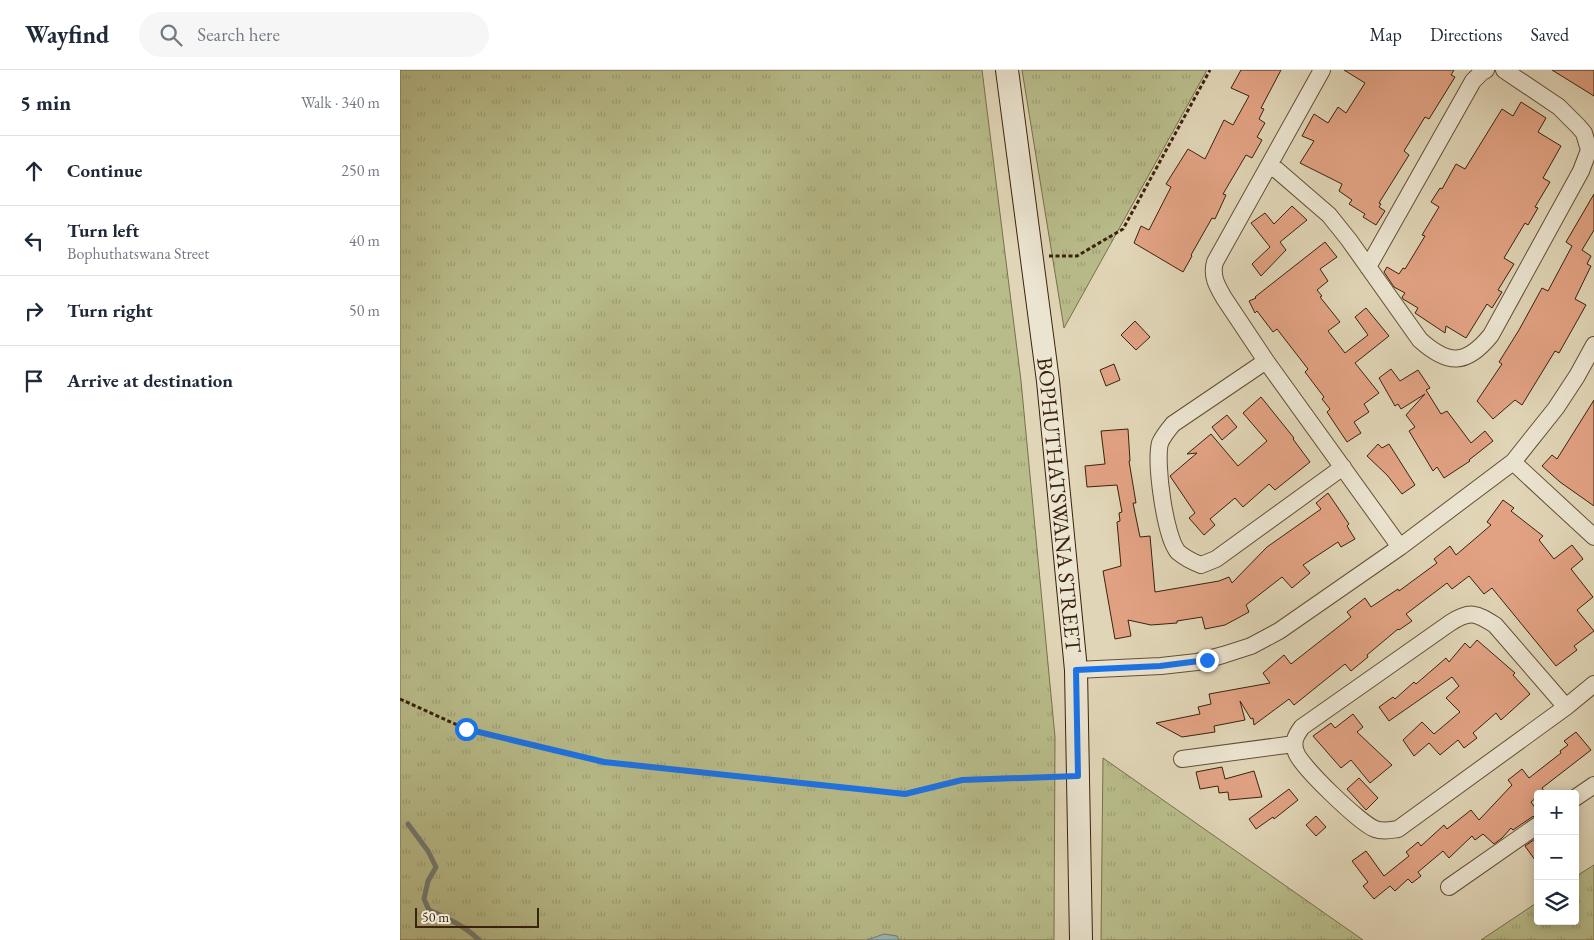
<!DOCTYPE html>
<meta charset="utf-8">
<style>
body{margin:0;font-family:"EB Garamond",serif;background:#f6f6f7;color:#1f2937}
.controls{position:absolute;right:15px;bottom:15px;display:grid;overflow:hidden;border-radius:5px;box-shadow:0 2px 12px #0003}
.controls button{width:45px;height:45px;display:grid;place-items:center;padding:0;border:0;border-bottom:1px solid #e0e1e3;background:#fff;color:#1f2937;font:25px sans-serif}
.scale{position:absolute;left:15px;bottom:12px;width:124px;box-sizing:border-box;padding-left:5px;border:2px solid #3b220b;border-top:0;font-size:14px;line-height:18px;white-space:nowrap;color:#3b220b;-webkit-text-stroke:4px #ebe4d0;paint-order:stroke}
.stop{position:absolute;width:15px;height:15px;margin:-11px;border:4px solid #1a73e8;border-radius:50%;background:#fff}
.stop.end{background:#1a73e8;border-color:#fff;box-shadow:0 1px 5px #0008}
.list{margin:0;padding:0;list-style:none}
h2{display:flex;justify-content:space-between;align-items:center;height:65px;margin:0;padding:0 20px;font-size:21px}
h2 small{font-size:16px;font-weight:400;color:#747a83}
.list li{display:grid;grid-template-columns:32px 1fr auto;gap:15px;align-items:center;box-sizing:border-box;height:70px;padding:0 20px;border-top:1px solid #e0e1e3}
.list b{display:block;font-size:19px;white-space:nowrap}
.list p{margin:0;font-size:16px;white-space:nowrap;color:#747a83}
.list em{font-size:16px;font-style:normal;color:#747a83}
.icon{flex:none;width:28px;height:28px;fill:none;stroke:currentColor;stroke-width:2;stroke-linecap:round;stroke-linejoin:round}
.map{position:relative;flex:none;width:1194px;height:870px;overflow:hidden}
header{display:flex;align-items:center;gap:30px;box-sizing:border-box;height:70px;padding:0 25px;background:#fff;border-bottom:1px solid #e0e1e3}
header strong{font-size:24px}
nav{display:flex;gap:28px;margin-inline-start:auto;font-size:18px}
.search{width:350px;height:45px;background:#f6f6f7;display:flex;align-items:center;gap:12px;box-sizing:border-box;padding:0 18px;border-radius:28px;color:#747a83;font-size:19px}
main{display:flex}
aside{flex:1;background:#fff}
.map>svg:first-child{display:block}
.grass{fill:url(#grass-tufts);stroke:#7a6f4a}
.water{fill:url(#water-ripples);stroke:#727b72}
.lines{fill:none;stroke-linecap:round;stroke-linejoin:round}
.stream{stroke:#727b72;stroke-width:5}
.building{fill:#e1a283;stroke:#3b220b}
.street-casing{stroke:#644f36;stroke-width:18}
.secondary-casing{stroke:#3b220b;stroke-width:24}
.path{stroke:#3b220b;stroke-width:3;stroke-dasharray:4 2.5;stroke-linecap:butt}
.street{stroke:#ebe4d0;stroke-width:16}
.secondary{stroke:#ebe4d0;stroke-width:22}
.route{stroke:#1a73e8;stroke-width:6}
.labels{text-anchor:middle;stroke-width:4;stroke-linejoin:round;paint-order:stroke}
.street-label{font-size:22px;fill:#3b220b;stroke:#ebe4d0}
</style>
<header>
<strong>Wayfind</strong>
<div class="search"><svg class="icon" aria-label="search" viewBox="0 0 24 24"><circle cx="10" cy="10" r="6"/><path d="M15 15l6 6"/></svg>Search here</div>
<nav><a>Map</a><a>Directions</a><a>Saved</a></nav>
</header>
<main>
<aside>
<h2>5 min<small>Walk · 340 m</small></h2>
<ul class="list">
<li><svg class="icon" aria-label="ahead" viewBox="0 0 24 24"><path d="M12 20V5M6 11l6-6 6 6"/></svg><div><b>Continue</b></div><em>250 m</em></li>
<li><svg class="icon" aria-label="left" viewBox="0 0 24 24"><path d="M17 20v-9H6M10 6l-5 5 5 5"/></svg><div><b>Turn left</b><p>Bophuthatswana Street</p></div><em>40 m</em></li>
<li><svg class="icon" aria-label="right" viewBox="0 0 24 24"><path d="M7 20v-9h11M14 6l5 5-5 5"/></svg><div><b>Turn right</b></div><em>50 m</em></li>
<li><svg class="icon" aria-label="arrive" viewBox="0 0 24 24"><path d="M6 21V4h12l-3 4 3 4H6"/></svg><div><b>Arrive at destination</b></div></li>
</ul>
</aside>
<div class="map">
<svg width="1194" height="870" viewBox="0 0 1194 870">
<defs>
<pattern id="grass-tufts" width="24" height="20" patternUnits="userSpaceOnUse" patternTransform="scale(1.25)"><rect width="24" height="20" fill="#b8bc8a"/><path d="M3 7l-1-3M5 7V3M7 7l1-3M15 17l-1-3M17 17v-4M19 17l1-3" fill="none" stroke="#9fa176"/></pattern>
<pattern id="water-ripples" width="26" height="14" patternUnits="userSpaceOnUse" patternTransform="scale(1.25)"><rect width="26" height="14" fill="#97b6b7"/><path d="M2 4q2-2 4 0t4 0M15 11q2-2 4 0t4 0" fill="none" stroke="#7c9493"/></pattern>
</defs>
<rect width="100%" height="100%" fill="#e0d5b6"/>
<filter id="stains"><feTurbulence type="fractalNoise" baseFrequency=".004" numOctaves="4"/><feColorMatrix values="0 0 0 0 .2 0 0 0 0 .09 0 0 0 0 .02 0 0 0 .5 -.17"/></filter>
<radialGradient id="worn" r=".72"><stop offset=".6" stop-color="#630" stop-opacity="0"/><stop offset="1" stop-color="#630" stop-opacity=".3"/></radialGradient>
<path class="grass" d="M0,0h582l39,311 34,356 -1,203h-654z
M622,0h185l-143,258z
M703,688l260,182h-262z
M1194,795v75h-113l57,-38v19h37v-44z"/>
<path class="water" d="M484,864l13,2 2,4h-32z"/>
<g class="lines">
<path class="stream" d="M8,754l20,27 8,16 -8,14 -4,18 5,11c18,8 36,16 50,30"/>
</g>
<path class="building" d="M841,0h40l-20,38 3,1 -5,10 6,4 -8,14 5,3 -10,18 -6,-3 -23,39 3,1 -11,24 -3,-1 -21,37 1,1 -9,16 -49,-29 7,-17 8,4 22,-43 -5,-3 22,-35 17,10 19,-39 9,5 16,-29 -18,-8z
M944,0h110l-3,5 4,2 -26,42 -4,-2 -21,34 5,4 -30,48 2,1 -2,3 6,4 -9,14 -13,-8 2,-3 -16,-10 3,-4 -13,-9 3,-7 -42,-21 14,-22 -12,-5 12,-22 14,9 10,-16 8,6 19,-30z
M1152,0h42v26z
M1121,32l25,16 -8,14 23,14 -18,32 7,4 -15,25 3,1 -10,17 -3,-2 -21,35 10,6 -16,26 4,2 -10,16 -5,-4 -21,34 -20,-12 -1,7 -30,-20 3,-5 -15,-9 -1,-2 3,-4 -11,-6 -10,-15 3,-5 12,7 4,-6 2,1 20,-33 -3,-1 17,-28 -8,-5 9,-14 2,1 14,-25 9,5 37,-60 11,7z
M1194,124v36l-12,20 9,6 -4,8 4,2 -16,33 11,6 -27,48 -4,-2 -33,54 -7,-5 -22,19 -16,-18 25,-37 -3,-2 20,-32 23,-42 6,3 24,-45 -6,-4z
M892,136l15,14 -27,22 6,8 -25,26 -9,-12 18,-17 -19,-24 14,-10 9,11z
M925,172l12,15 -17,12 8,12 -11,9 5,6 -2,1 20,25 -12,9 17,22 23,-18 -13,-18 11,-9 23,28 -34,27 24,30 -15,11 5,8 -15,10 7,11 -14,9 -20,-30 3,-3 -8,-10 2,-2 -19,-25 3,-3 -31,-40 -4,3 -16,-21 -2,2 -6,-12 7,-3 -1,-1z
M735,251l15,16 -14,13 -15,-15z
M714,294l6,16 -14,6 -6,-16z
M991,299l9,12 18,-11 12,18 -4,2 15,24 6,-3 24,32 14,-12 8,10 -24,19 1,1 -26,17 -7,-11 -4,4 -24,-40 6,-4 -9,-12 19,-21 -24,15 -3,-5 -3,2 -16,-28z
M861,327l33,41 -1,1 17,23 -35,28 -6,-6 -26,23 -8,-9 -25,21 5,6 -11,10 -15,-17 6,-5 -25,-37 27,-23 -10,1 24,-20 27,32 29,-25 -24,-28z
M1194,330v106l-34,-24 -18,-16 10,-11 5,4z
M827,345l10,12 -15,13 -10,-13z
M728,359l2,32h-1l7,42h-3l7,34 10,-1 5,56 64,-11 10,-4 3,6 35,-36 54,-38 -5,-6 12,-10 21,31 -2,2 8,13 -14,8 -3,-5 -35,23 7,8 -18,15 -10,-11 -36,28 3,7 -24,13 -20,4 -3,-12 -25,4v2l-26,2 -23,-5 3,16 -16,3 -12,-68 18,-5 -4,-44 3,-1 -1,-8 3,-1 -5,-27 -30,2 -2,-21 20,-2 -4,-33z
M978,374l4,4 7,-4 26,41 -13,9 -15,-19 -20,-19z
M1103,430l11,8 -3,3 32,25 -4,4 15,19 18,-14 11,14 -12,10 22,28 -16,13 17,21 -20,15 3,4 -21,16 -64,-78 -8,6 -15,-18 -17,13 -5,-6 -41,31 6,7 -13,9 -1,-1 -31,26 1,2 -17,14 -6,-7 -51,41 -5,-6 -35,26 -1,-7 -2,1 -11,-18 5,19 -31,6 1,6 -33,5 -26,-14 44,-9 -2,-7 13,-3 -2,-10 61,-11 -7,-10 21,-18 7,9 60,-47 -4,-5 18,-14 6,9 27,-18 1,2 38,-28 -3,-4 16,-13 6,9 35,-30 -4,-3z
M1077,570l38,33 -2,2 17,19 -29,26 -5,-7 -23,20 4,5 -13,10 -6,-8 -18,15 -11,-12 -15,13 -11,-16 19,-18 12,12 26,-22 -14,-14 13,-12 -7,-9 -63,44 -10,-14 14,-10 2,2 19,-17 2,2 30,-26 3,4 16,-19 5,5z
M953,644l10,13 -6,5 35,33 -22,18 -19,-23 -10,8 -28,-32 18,-13 4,5z
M1176,662l15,18 -49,38 2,3 -6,3v2l-7,6 7,10v3l-6,2 -19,13 -2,-2 -9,10 -8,6 -11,-10 -8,6 -3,-4 -23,22 -6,-7 -25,21 3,4 -9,7 -4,-4 -13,12 -5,-5 -16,13 -11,-13 5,-4 -16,-21 14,-10 18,25 25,-20 -3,-4 12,-10 3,4 23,-21 3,4 24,-19 8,10 33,-35 -4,-5 14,-11 7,9 32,-25 -1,-2 8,-6 -4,-4z
M822,697l3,12 29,-8 8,26 -33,3 -1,-8 -9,1 -1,-7 -18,3 -4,-17z
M959,708l19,20 -12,12 -19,-21z
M889,719l9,11 -24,19 -1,-2 -17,12 -7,-10z
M916,746l10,11 -10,9 -10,-11z
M1138,767v27l-13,-18z"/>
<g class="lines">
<g class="street-casing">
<path id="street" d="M922,0l-107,192c-4,14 2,24 9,36l42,63 134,186
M870,94l59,51 20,25 71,100c28,25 46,26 71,-5l90,-164 8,-21 -5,-17 -6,-7 -19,-19 -55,-37
M968,197l105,-186 9,-9 4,-2
M866,291l-93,63c-5,6 -10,12 -13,19 -5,20 5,94 18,109 7,6 15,10 23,13l15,-6 127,-92
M1113,392l81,75
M676,600l85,-4 36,-4 26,-7 28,-9 28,-15 121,-84 113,-85 43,-54 21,-32 17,-31
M1166,637l-71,-82c-19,-12 -25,-15 -45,-2l-148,104c-6,8 -10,15 -6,25 4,14 65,72 79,77 8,3 16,1 23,0l168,-122 28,-23
M782,689l112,-15
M1175,728l19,-13
M1049,817l89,-62"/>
</g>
<g class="secondary-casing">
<g id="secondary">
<path id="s1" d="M607,0l41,311 28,289 5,270"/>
</g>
</g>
<path class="path" d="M649,186h28l46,-27 87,-159
M0,629l66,30 138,33 301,32 57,-14 99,-3"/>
<use href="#street" class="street"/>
<use href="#secondary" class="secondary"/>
</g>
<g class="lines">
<path class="route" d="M66,659l138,33 301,32 57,-14 116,-4 -2,-106 84,-4 47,-6"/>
</g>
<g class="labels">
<g class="street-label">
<text dy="8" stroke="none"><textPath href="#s1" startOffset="438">BOPHUTHATSWANA STREET</textPath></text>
</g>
</g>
<rect width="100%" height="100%" filter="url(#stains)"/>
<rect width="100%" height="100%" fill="url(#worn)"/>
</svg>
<div class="controls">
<button>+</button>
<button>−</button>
<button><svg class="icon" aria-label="layers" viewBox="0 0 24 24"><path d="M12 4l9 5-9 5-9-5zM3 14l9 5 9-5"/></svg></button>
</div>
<div class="scale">50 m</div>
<div class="stop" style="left:66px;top:659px"></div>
<div class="stop end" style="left:807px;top:590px"></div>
</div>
</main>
